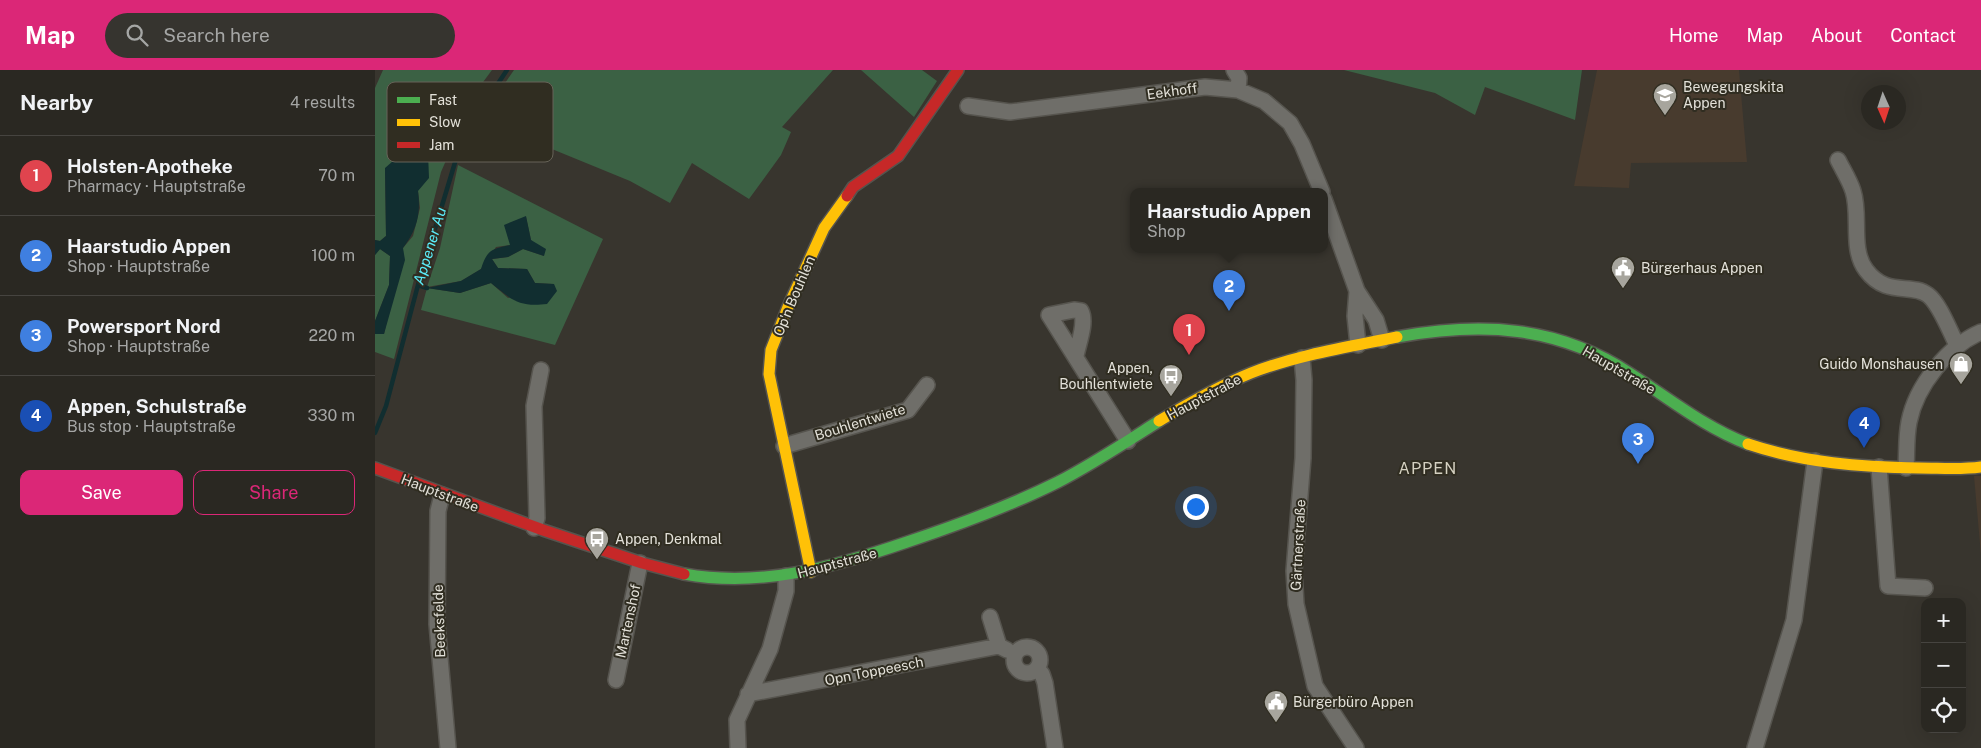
<!DOCTYPE html>
<meta charset="utf-8">
<style>
body{margin:0;font-family:"Public Sans",sans-serif;background:#36342f;color:#f1f3f6}
.controls{position:absolute;right:15px;bottom:15px;display:grid;overflow:hidden;border-radius:10px;box-shadow:0 5px 20px #0002}
.controls button{width:45px;height:45px;display:grid;place-items:center;padding:0;border:0;border-bottom:1px solid #464440;background:#2a2822;color:#f1f3f6;font:25px sans-serif}
.compass{position:absolute;left:1486px;top:15px;width:45px;height:45px;border-radius:50%;background:#2a2822;box-shadow:0 5px 20px #0002;rotate:177deg}
.you{position:absolute;left:820px;top:436px;width:18px;height:18px;margin:-12px;border:4px solid #fff;border-radius:50%;background:#1a73e8;box-shadow:0 0 0 8px #1a73e833}
.badge{display:grid;place-items:center;width:32px;height:32px;border-radius:50%;background:#db2777;color:#fff;font-size:16px;font-weight:700}
.pin{position:absolute;translate:-50% -41px;filter:drop-shadow(0 1px 2px #0008)}
.pin::after{content:'';position:absolute;top:26px;width:18px;height:15px;background:inherit;clip-path:polygon(0 0,100% 0,50% 100%)}
.popup{position:absolute;left:755px;top:118px;width:198px;height:65px;box-sizing:border-box;display:grid;place-content:center;border-radius:10px;background:#2a2822;filter:drop-shadow(0 1px 4px #0005);font-size:16px;white-space:nowrap;color:#a5a6a5}
.popup b{font-size:19px;color:#f1f3f6}
.popup::after{content:'';position:absolute;left:50%;top:100%;margin-left:-10px;border:10px solid transparent;border-top-color:#2a2822}
.list{margin:0;padding:0;list-style:none}
h2{display:flex;justify-content:space-between;align-items:center;height:65px;margin:0;padding:0 20px;font-size:21px}
h2 small{font-size:16px;font-weight:400;color:#a5a6a5}
.list li{display:grid;grid-template-columns:32px 1fr auto;gap:15px;align-items:center;box-sizing:border-box;height:80px;padding:0 20px;border-top:1px solid #464440}
.list b{display:block;font-size:19px;white-space:nowrap}
.list p{margin:0;font-size:16px;white-space:nowrap;color:#a5a6a5}
.list em{font-size:16px;font-style:normal;color:#a5a6a5}
.actions{display:flex;gap:10px;padding:15px 20px}
.actions a{flex:1;padding:11px 0;border:1px solid #db2777;border-radius:10px;text-align:center;font-size:18px;color:#db2777}
.actions .main{background:#db2777;color:#fff}
.icon{flex:none;width:28px;height:28px;fill:none;stroke:currentColor;stroke-width:2;stroke-linecap:round;stroke-linejoin:round}
.map{position:relative;flex:none;width:1606px;height:678px;overflow:hidden}
header{display:flex;align-items:center;gap:30px;box-sizing:border-box;height:70px;padding:0 25px;background:#db2777;color:#fff}
header strong{font-size:24px}
nav{display:flex;gap:28px;margin-inline-start:auto;font-size:18px}
.search{width:350px;height:45px;background:#36342f;display:flex;align-items:center;gap:12px;box-sizing:border-box;padding:0 18px;border-radius:28px;color:#a5a6a5;font-size:19px}
main{display:flex}
aside{flex:1;background:#2a2822}
.map>svg:first-child{display:block}
.education{fill:#483b2e}
.green{fill:#3b6144}
.water{fill:#112e30}
.lines{fill:none;stroke-linecap:round;stroke-linejoin:round}
.stream{stroke:#112e30;stroke-width:4.5}
.street-casing{stroke:#56544e;stroke-width:18}
.fast-casing{stroke:#56544e;stroke-width:14}
.slow-casing{stroke:#56544e;stroke-width:14}
.jam-casing{stroke:#56544e;stroke-width:14}
.street{stroke:#6f6e69;stroke-width:15}
.fast{stroke:#4caf50;stroke-width:11}
.slow{stroke:#ffc107;stroke-width:11}
.jam{stroke:#c62828;stroke-width:11}
.labels{text-anchor:middle;stroke-width:4;stroke-linejoin:round;paint-order:stroke}
.poi-label{font-size:14px;fill:#e3e1d9;stroke:#302d21;text-anchor:start}
.street-label{font-size:14px;fill:#e3e1d9;stroke:#302d21}
.water-label{font-size:15px;font-style:italic;fill:#5bebf8;stroke:#302d21}
.quarter-label{font-size:16px;letter-spacing:1px;fill:#d5d1c1;stroke:#302d21}
.key{fill:#302d21;stroke:#666358;stroke-width:1}
.key-label{font-size:14px;fill:#e3e1d9}
</style>
<header>
<strong>Map</strong>
<div class="search"><svg class="icon" aria-label="search" viewBox="0 0 24 24"><circle cx="10" cy="10" r="6"/><path d="M15 15l6 6"/></svg>Search here</div>
<nav><a>Home</a><a>Map</a><a>About</a><a>Contact</a></nav>
</header>
<main>
<aside>
<h2>Nearby<small>4 results</small></h2>
<ul class="list">
<li><span class="badge" style="background:#e0444e">1</span><div><b>Holsten-Apotheke</b><p>Pharmacy · Hauptstraße</p></div><em>70 m</em></li>
<li><span class="badge" style="background:#3f7fe0">2</span><div><b>Haarstudio Appen</b><p>Shop · Hauptstraße</p></div><em>100 m</em></li>
<li><span class="badge" style="background:#3f7fe0">3</span><div><b>Powersport Nord</b><p>Shop · Hauptstraße</p></div><em>220 m</em></li>
<li><span class="badge" style="background:#1a4fb4">4</span><div><b>Appen, Schulstraße</b><p>Bus stop · Hauptstraße</p></div><em>330 m</em></li>
</ul>
<div class="actions"><a class="main">Save</a><a>Share</a></div>
</aside>
<div class="map">
<svg width="1606" height="678" viewBox="0 0 1606 678">
<rect width="100%" height="100%" fill="#38352e"/>
<path class="education" d="M1222,0h142l8,92 -116,1 -2,25 -55,-2z
M1599,406h7v79z"/>
<path class="green" d="M8,0h109l-23,31 -11,32 -17,39 -47,187 -19,-7v-18h9l19,-86 10,-12 7,-28 -2,-17 -33,-23 1,68 -6,5 -5,-1v-152z
M139,0h319l-51,57 9,5 -10,23 -32,44 -57,-36 -22,40 -40,-22 -83,-34 -63,-33z
M486,0h61l15,11 -23,36z
M969,0h238l-7,50 -90,-33 -10,28 -40,-22z
M83,95l145,74 -48,106 -134,-35 6,-22 33,5 31,-10 17,15 45,-14 -18,-1 -8,-14 -29,-1 -6,-9 16,-2 15,-8 21,7 -13,-16 -5,-23 -16,28 -14,2 -15,22 -20,12 -34,6 13,-39z
M5,179l10,7 -1,29 -14,36v-66z"/>
<path class="water" d="M53,83l1,25 -11,13c3,23 -1,39 -15,57l2,12 -21,74h-9v-13l14,-36 1,-29 -10,-7 -5,6v-15l5,1 6,-5 -1,-68 16,-14z
M151,146l5,24 15,9 -2,7 -21,-7 -15,8 -16,2 6,9 29,1 8,14 19,1 3,7 -10,13c-29,3 -35,-4 -56,-21l-31,10 -33,-5 34,-7 20,-12c6,-19 10,-20 29,-24l-6,-20z"/>
<g class="lines">
<path class="stream" d="M43,215l9,3
M0,363l11,-27 32,-121 45,-149 44,-66"/>
<g class="street-casing">
<path id="street" d="M859,0l5,8 -1,12
M593,36l42,6 195,-25 33,3 26,11 26,22 12,21 20,48
M1463,90c5,10 12,21 15,31 8,24 -3,58 13,79 21,28 45,12 62,25 12,9 22,37 29,50
M949,129l33,92 19,29 6,20
M982,221l-2,25 3,29
M701,286c2,-12 11,-33 5,-45l-7,-1 -25,5 79,126
M927,288l2,22 -1,78 -9,113 2,33 19,82 41,62
M409,376l124,-36 19,-25
M1504,397l9,119 37,2
M1531,398c1,-15 0,-31 3,-46 7,-36 39,-76 72,-90
M67,425l-4,16 -1,113 11,124
M159,458l3,-10 -3,-112 7,-36
M615,547l9,29 8,4
M639 590a13 13 0 1 1 26 0a13 13 0 1 1-26 0Z
M662,598l5,6 3,9 10,65
M241,610l24,-117
M373,624l251,-48
M363,678l-1,-28 33,-71 16,-58v-15
M1380,678l39,-128 21,-159"/>
</g>
<g class="fast-casing">
<path id="fast" d="M1022,267c84,-15 160,-12 234,37 39,25 73,53 117,70
M309,504c77,14 150,-7 223,-32 51,-17 103,-36 151,-60 35,-18 68,-40 101,-61"/>
</g>
<g class="slow-casing">
<path id="slow" d="M784,351c30,-18 60,-35 92,-48 46,-18 97,-26 146,-36
M1373,374c56,19 113,23 171,24 21,0 42,2 62,-1
M436,502l-42,-198 2,-24 17,-43 36,-79 23,-32"/>
</g>
<g class="jam-casing">
<path id="jam" d="M472,126l6,-9 45,-31 60,-86
M0,398l168,62 99,33 42,11"/>
</g>
<use href="#street" class="street"/>
<use href="#fast" class="fast"/>
<use href="#slow" class="slow"/>
<use href="#jam" class="jam"/>
</g>
<defs>
<g id="school-pin" transform="scale(1.25)"><path d="M0 17L-7.5 6A9.5 9.5 0 1 1 7.5 6Z" fill="#a7a59d" stroke="#302d21"/><path d="M0-5L7-2L0 1L-7-2ZM-4 1L0 2.5L4 1V4Q0 6-4 4Z" fill="#fff"/></g>
<g id="civic-pin" transform="scale(1.25)"><path d="M0 17L-7.5 6A9.5 9.5 0 1 1 7.5 6Z" fill="#a7a59d" stroke="#302d21"/><path d="M-.6-6.5H3V-4.5H.6V-3L4-1V1h2V6H-6V1h2V-1L-.6-3ZM-1.2 2.5V6h2.4V2.5Z" fill="#fff"/></g>
<g id="shop-pin" transform="scale(1.25)"><path d="M0 17L-7.5 6A9.5 9.5 0 1 1 7.5 6Z" fill="#a7a59d" stroke="#302d21"/><path d="M-5-2.5h2.3a2.7 3.5 0 0 1 5.4 0H5L5.5 6h-11ZM-1.5-2.5h3a1.5 2.3 0 0 0-3 0Z" fill="#fff"/></g>
<g id="bus-pin" transform="scale(1.25)"><path d="M0 17L-7.5 6A9.5 9.5 0 1 1 7.5 6Z" fill="#a7a59d" stroke="#302d21"/><path d="M-5-6H5V4H4V6H2V4H-2V6H-4V4H-5ZM-3.5-4V0h7V-4ZM-3.5 1.2v1.5H-2V1.2ZM2 1.2v1.5H3.5V1.2Z" fill="#fff"/></g>
</defs>
<g fill-rule="evenodd">
<use href="#school-pin" x="1290" y="25"/>
<use href="#civic-pin" x="1248" y="198"/>
<use href="#shop-pin" x="1586" y="294"/>
<use href="#bus-pin" x="796" y="306"/>
<use href="#bus-pin" x="222" y="469"/>
<use href="#civic-pin" x="901" y="632"/>
</g>
<g class="labels">
<g class="poi-label">
<text x="1308" y="22">Bewegungskita<tspan x="1308" dy="16">Appen</tspan></text>
<text x="1266" y="203">Bürgerhaus Appen</text>
<text x="1568" y="299" text-anchor="end">Guido Monshausen</text>
<text x="778" y="303" text-anchor="end">Appen,<tspan x="778" dy="16">Bouhlentwiete</tspan></text>
<text x="240" y="474">Appen, Denkmal</text>
<text x="918" y="637">Bürgerbüro Appen</text>
</g>
<g class="street-label">
<text transform="translate(797 21) rotate(-8)" y="5">Eekhoff</text>
<text transform="translate(419 226) rotate(-67)" y="5">Op'n Bouhlen</text>
<text transform="translate(1244 300) rotate(30)" y="5">Hauptstraße</text>
<text transform="translate(829 327) rotate(-28)" y="5">Hauptstraße</text>
<text transform="translate(485 352) rotate(-17)" y="5">Bouhlentwiete</text>
<text transform="translate(65 423) rotate(21)" y="5">Hauptstraße</text>
<text transform="translate(923 475) rotate(-87)" y="5">Gärtnerstraße</text>
<text transform="translate(462 493) rotate(-15)" y="5">Hauptstraße</text>
<text transform="translate(64 551) rotate(-92)" y="5">Beeksfelde</text>
<text transform="translate(253 551) rotate(-78)" y="5">Martenshof</text>
<text transform="translate(499 601) rotate(-11)" y="5">Opn Toppeesch</text>
</g>
<g class="water-label">
<text transform="translate(55 176) rotate(-73)" y="5">Appener Au</text>
</g>
<g class="quarter-label">
<text x="1053" y="404">APPEN</text>
</g>
</g>
<rect x="12" y="12" width="166" height="80" rx="8" class="key"/>
<rect x="22" y="27" width="23" height="6" fill="#4caf50"/>
<rect x="22" y="49" width="23" height="7" fill="#ffc107"/>
<rect x="22" y="72" width="23" height="6" fill="#c62828"/>
<g class="key-label">
<text x="54" y="35">Fast</text>
<text x="54" y="57">Slow</text>
<text x="54" y="80">Jam</text>
</g>
</svg>
<div class="controls">
<button>+</button>
<button>−</button>
<button><svg class="icon" aria-label="locate" viewBox="0 0 24 24"><circle cx="12" cy="12" r="6"/><path d="M12 2v4M12 18v4M2 12h4M18 12h4"/></svg></button>
</div>
<svg class="compass" viewBox="-18 -18 36 36"><path d="M0-13l5 13h-10z" fill="#e53935"/><path d="M0 13l5-13h-10z" fill="#a5a6a5"/></svg>
<div class="you"></div>
<div class="pin badge" style="left:814px;top:285px;background:#e0444e">1</div>
<div class="pin badge" style="left:854px;top:241px;background:#3f7fe0">2</div>
<div class="popup"><b>Haarstudio Appen</b>Shop</div>
<div class="pin badge" style="left:1263px;top:394px;background:#3f7fe0">3</div>
<div class="pin badge" style="left:1489px;top:378px;background:#1a4fb4">4</div>
</div>
</main>
